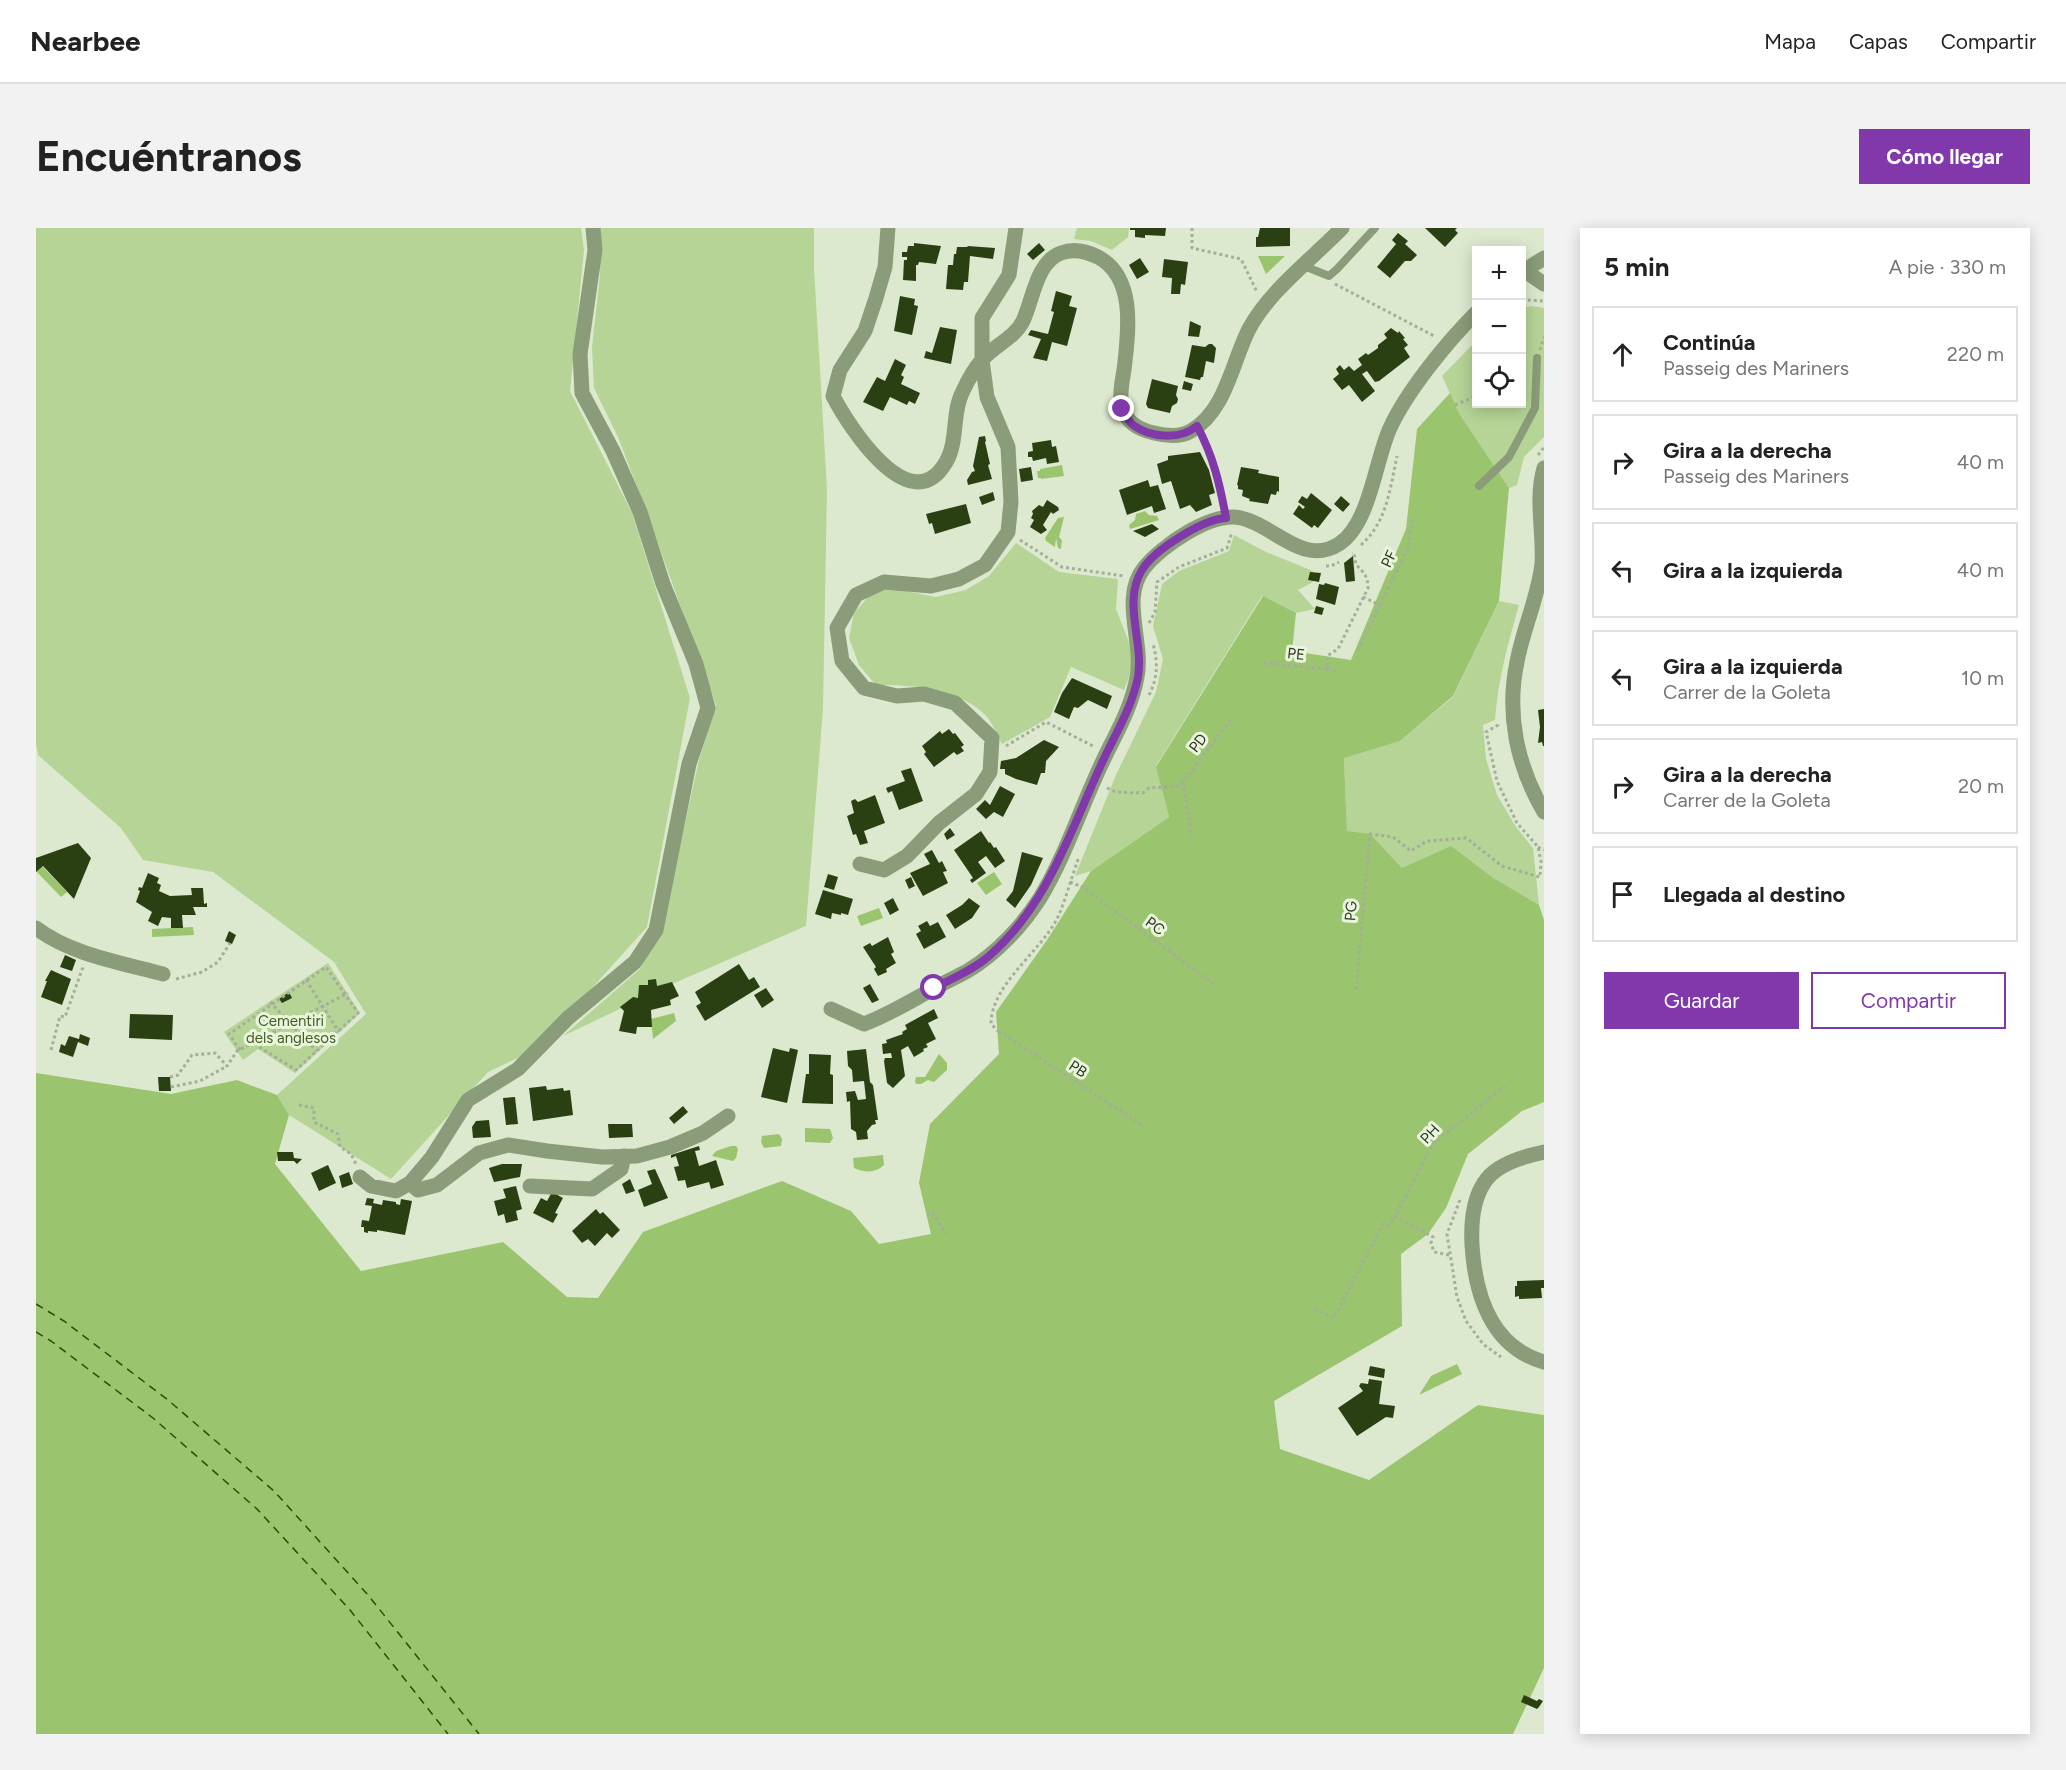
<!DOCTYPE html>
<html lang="es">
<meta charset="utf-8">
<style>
body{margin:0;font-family:Figtree,sans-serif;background:#f2f2f2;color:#222}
.controls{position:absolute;right:18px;top:18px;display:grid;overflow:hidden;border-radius:0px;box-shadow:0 3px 15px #0003}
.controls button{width:54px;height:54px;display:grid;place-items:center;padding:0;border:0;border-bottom:2px solid #e0e0e0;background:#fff;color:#222;font:30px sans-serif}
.stop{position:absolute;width:18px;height:18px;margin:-14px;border:4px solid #8038ab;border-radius:50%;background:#fff}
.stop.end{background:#8038ab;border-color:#fff;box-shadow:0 2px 6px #0008}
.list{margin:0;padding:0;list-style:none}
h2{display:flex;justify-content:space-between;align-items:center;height:78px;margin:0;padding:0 24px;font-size:26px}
h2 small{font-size:20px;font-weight:400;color:#767676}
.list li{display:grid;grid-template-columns:39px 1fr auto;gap:18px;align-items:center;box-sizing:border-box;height:96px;margin:0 12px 12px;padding:0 12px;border:2px solid #e0e0e0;border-radius:0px}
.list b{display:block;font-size:22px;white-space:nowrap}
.list p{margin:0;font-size:20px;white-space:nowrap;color:#767676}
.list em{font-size:20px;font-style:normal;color:#767676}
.actions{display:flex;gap:12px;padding:18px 24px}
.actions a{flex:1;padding:14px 0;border:2px solid #8038ab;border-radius:0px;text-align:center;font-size:21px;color:#8038ab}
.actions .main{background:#8038ab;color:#fff}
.icon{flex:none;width:33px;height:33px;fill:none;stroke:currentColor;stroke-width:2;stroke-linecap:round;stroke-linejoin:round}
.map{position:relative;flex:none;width:1508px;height:1506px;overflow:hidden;border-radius:0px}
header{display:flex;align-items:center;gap:36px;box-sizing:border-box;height:84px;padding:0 30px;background:#fff;border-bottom:2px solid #e0e0e0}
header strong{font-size:28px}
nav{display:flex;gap:33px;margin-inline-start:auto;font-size:21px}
.intro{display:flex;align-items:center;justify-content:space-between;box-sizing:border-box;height:144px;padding:0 36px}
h1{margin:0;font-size:42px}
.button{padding:15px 27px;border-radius:0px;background:#8038ab;color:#fff;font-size:21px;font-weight:700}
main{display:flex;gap:36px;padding:0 36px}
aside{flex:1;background:#fff;border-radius:0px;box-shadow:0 3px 15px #0003}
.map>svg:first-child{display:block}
.green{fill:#b5d496}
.water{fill:#9bc46e}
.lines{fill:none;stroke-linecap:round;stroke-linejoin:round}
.ferry{stroke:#304a0c;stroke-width:1.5;stroke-dasharray:8 6;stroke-linecap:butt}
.building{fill:#2b4012}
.path{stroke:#a4ae99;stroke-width:3;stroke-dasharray:3 3;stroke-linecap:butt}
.lane{stroke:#8a9c79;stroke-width:8}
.street{stroke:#8a9c79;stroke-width:15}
.route{stroke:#8038ab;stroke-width:8}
.labels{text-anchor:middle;stroke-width:6;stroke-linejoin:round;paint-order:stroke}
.street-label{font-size:15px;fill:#2f342a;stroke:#e9f6dc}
.park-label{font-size:15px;fill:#425d22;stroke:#e9f6dc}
</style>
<header>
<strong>Nearbee</strong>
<nav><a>Mapa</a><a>Capas</a><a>Compartir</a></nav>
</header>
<div class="intro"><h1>Encuéntranos</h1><a class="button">Cómo llegar</a></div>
<main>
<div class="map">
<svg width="1508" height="1506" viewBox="0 0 1508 1506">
<rect width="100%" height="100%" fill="#dce9cf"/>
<path class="green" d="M0,0h545l3,22 -14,141 62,122 58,185 -43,229 -109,121 -50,24 -97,107 -102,-64 -12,-20 89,-81 -32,-52 -121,-90 -70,-12 -22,-32 -83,-73 -2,-11z
M562,0h216v40l13,221 -4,220 -17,217 -134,58 -109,52 77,-67 21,-37 38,-172 17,-55 -70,-195 -28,-73 -24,-49 -2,-41 8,-72z
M1041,0h52l-1,9 -16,13 -21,-9 -17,-2z
M1496,78l12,2v129l-20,20 -7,28 -8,3 -50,-75 -17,-37 34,-35v63h46v-96z
M1198,307l32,17 47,19v11l-15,8 17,19 -19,4 -34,-17 -106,170 13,51 -78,54 -16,5 41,-101 40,-83 7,-33 -10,-33 9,-42 17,-13 50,-20z
M980,315l43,29 59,7 -2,30 18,46 -6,25 -4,10 -53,-23 -21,50 -48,27c-5,-10 -11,-25 -20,-32 -29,-25 -70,-27 -106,-27l-17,-20 -10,-27 5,-25 14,-16 22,-9 46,9 30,-7 23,-14z
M1463,373l20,4c-11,38 -21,75 -24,115l-12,5 3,34 11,36 19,32 17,21 6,57 -46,-26 -91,-11 -32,-33 -23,-3 -3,-75 56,-16 53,-44z
M292,735l32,50 -65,60 -37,-24 -15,11 -19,-28z"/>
<path class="water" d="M1222,28h27l-19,18z
M1414,165l9,20 50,75 -10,113 -46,95 -53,45 -56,17 3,73 23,3 32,34 49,-22 42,32 46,27 5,15v182l-22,9 -54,43 -22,54 -18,26 -27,20 1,72 -128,75 6,48 89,31 109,-75 66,10v253l-31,66h-1477v-661l135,21 66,-14 40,15 12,20 -14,49 86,107 142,-29 64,55 31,1 45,-66 139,-51 69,30 28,33 52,-10 -12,-51 11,-59 69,-70 -3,-42 51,-72 44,-69 78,-54 -13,-50 107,-171 33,17 -4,38 59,9 55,-131 11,-100z
M1026,237l2,11 -23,3v-1h-3l-1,-7h3v-2z
M1109,283l4,4 8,1 2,4 -29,9 -1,-4 6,-5 1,-6z
M1028,289l-5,20 3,3 -1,9 -3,-1 -2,-10 -1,9 -9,-6 -1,-3 13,-20z
M6,638l25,26 -6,5 -25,-26z
M958,644l8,12 -16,11 -9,-12z
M843,680l4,10 -22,8 -4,-10z
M157,699l1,8 -42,2v-8z
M638,785l2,8 -23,18 -2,-20z
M903,826l8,9v7l-13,12 -6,-2 -7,4h-5l-1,-3 1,-4h9z
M769,900l25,1 3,9 -3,5 -25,-1z
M743,906l3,5 -1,7 -17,2 -3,-6 1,-6z
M695,918h5l2,3 -2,9 -3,3 -21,-5 4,-5z
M847,927l1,10c-9,8 -19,8 -30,3l-1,-10z
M1421,1136l5,10 -43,21 12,-19z"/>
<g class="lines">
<path class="ferry" d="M0,1076l28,17 104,79 106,91 94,104 111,139
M0,1104l15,9 102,77 104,91 93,101 98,124"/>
</g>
<path class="building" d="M1094,0h36l-1,8 -20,-1v3l-10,-1v-7h-5z
M1224,0h30v18l-34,1v-10h2z
M1389,0h32l-2,2 3,3 -13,14z
M1362,5l10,8 -3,3 12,11 -6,6h-6l-15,17 -13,-11 19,-23 -4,-4z
M878,15l27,3 -5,18 -17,-2 -1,3h-2v16l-13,-1 1,-20h3v-3h-5v-5h5l1,-6h6z
M1003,15l6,7 -12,10 -6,-6z
M932,18l27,2 -2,11 -23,-3 -2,26h-4l-1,8 -17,-1 2,-24h5l1,-11h2l1,-7h10z
M1104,30l9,14 -12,7 -8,-14z
M1128,31l24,3 -3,23 -4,-1 -1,10h-9l1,-16 -10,-1z
M1020,63l16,5 -3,10 8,2 -10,38 -15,-4 -5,19 -14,-3 8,-19 -13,-4 3,-5 17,4 6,-22 -3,-1z
M864,68l15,3 -1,6 4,1 -6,29 -18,-4z
M1154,93l11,5 -2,11 -11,-1z
M904,99l17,3 -6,34 -27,-6 2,-7 6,2z
M1355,100l7,5 1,-2 6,7 -2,1 5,6 -4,3 6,9 -31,24 -4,1 -8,-11 -5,3 13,17 -13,11 -13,-17 -7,5 -9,-11 6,-5 -3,-5 4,-4 4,5 5,-4 5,5 8,-6 -4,-6 8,-6 2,2 10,-7v-3l9,-7 -3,-4z
M1173,116h3l4,4 -2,15 -8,-2 -3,16h-2l-1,3 -15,-3 7,-32 13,2z
M859,131l11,6 -5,10 3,2 -3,7 19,9 -5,11 -6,-3 -2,4 -17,-8 -7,14 -20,-9 14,-25 8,4z
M1116,151l26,7 -2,9 2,4 -1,4 -5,3 -2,7 -22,-5 -2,-4z
M1148,153l9,3 -2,7 -9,-2z
M949,208l1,5 -1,1 5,22 -2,1 4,14 -24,6 -1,-5 5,-8 3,-1 -2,-5 6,-29z
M1015,212l1,7 4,-1 3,16 -12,2 -1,-6 -13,3 -1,-4h-4v-5l5,-1 -1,-8z
M1164,224l9,18 6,23 -6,2 3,10 -16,7 -6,-7 -10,4 -9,-28 -9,3 -5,-20 11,-4v-4z
M995,239l2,13 -12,2 -2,-13z
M1205,239l18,3 -1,3 21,4v15l-2,-1 -1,4 -5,-1 -3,10 -19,-3 1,-2 -8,-3 1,-6 -5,-1v-4h-1z
M1112,252l2,7 8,-2 8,24 -12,4 -2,-7 -25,9 -8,-25z
M957,264l2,8 -13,5 -3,-8z
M1275,265l21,17 -14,18 -4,-3 -2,3 -19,-14 6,-9 4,4 2,-2 -7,-5 4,-6 5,3z
M1305,268l9,8 -7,8 -9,-8z
M1011,272l11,7 1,3 -6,4 -2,-2 -8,13 4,5 -6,4 -11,-7 4,-7 -3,-2 2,-4 -1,-3 7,-6 4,2z
M930,276l5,19 -36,11 -3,-11 -3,1 -3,-10z
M1116,296l7,5 -14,8 -12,-6z
M1317,328l2,25 -9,1 -2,-19z
M1274,344l11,1 -2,9 -11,-2z
M1289,355l14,4 -4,18 -19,-6 3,-15 5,1z
M1280,378l8,2 -2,7 -8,-2z
M1036,450l40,18 -5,13 -19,-9 -10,8 -4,-1 -5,12 -15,-7 8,-19z
M1508,481v37h-1l-1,-4 -4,1 2,-16 -2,-17z
M913,501l4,5 2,-1 9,12 -3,2 3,4 -7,4 -3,-3 -20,15 -10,-13 2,-2 -4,-6 18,-15 2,3z
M1008,512l15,7 -13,14 -1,12h-4l-4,12 -21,-6 -11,-5v-5h-5l1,-8 15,-3z
M875,540l12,33 -24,9 -7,-19 -4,2 -2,-5 19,-7 -4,-10z
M964,558l15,8 -12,23 -9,-5 -8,7 -10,-10 9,-9 5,5z
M839,567l10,28 -21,8 4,12 -8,2 -4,-11 -3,1 -6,-19 7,-3 -3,-12 4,-2 3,3z
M914,600l5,7 -8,5 -3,-6z
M945,603l8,12 1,-1 4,6 2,-1 9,14 -10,7 -9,-12 -8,6 8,11 -14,10 -2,-3 3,-2 -19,-28z
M42,615l13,15 -17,41 -31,-33 -7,6v-14z
M896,622l7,13 3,-2 5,10 -4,1 5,11 -25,13 -13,-23 20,-9 -6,-10z
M986,624l21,6 -12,27 -16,23 -9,-8 7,-9z
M112,645l11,5 -2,5 4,2 -2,6 11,5 22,-1 -1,-7h12l1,16 3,-1v4h-14l3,8h-14l1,13h-12v-10l-9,-1 -4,9 -10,-5 4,-9 -16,-10 4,-11 -2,-1 1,-3 3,1z
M792,646l10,3 -4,13 -10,-3z
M875,649l4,9 -6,3 -4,-9z
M787,662l30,9 -5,16 -7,-2v2l-9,-2 -1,6 -16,-5z
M857,670l6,12 -9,5 -6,-12z
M933,670l11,8 -8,12 -17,11 -9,-14 16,-10z
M891,693l3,5 8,-4 8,15 -22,12 -8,-15 5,-3 -3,-5z
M193,703l7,4 -4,9 -7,-3z
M852,709l6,15 -3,2 5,9 -10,6 1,3 -9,4 -4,-7 2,-2 -13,-20 7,-4 2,3z
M29,727l11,5 -4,11 -12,-4z
M703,736l10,16 5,-3 6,10 -55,34 -9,-15 5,-3 -6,-11z
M15,742l20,9 -9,26 -21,-8 6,-16h-2z
M620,751l1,7 15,-4 7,14 -9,4 1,5 -20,5 1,17h-15l-1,7 -17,-3 5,-20 -4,-4 13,-10 5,1 1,-13h9v-5z
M834,756l9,16 -7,3 -9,-15z
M730,760l8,12 -12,8 -8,-13z
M253,764l3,6 -10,5 -3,-4z
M898,781l4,9 -10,5 8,16 -10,5 2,3 -5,2 1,2 -10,6 -6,-11 -7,4 4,26 -12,12 -6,-5 -3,-22 1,-3h7l-1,-5 -8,1 -1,-10 5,-1 -1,-3 17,-6 -1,-2 5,-3 -2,-4z
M94,786l43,1 -1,25 -43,-2z
M44,806l10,4 -2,8 -10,-4 -5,15 -14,-5 2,-8 4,2 4,-10 10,3z
M737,820l16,4 1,-4 8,2 -11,53 -26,-6z
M830,821l4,33 3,3 5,35h-3l1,4 -4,1 -5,6 1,8 -11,1 -1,-8 -5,-3 -1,-28 -3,1 -1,-10 9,-1 3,9 8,-1 -2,-18 -11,1 -1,-12 -4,-4 -1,-15z
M773,826l22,1 -1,19 3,1v29l-31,-1 4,-29h3z
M122,849h12l1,14h-12z
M510,858l1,4 16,-2 1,3 6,-1 3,25 -40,6 -4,-33z
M479,869l3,27 -12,1 -3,-27z
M647,878l5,6 -14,12 -5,-6z
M453,892l2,17 -18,1 -1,-11 4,-6z
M572,896h24l1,13 -24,1z
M663,918l1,4 -5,1 4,15 17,-6 8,25 -13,4 -2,-7 -22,6 -2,-8 -7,1 -4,-14 5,-1 -3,-10 -5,2v-3z
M241,924h16l1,6 8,1 -5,5 -3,-3h-16z
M466,936h20l-2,13 -26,5 -5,-14z
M292,937l8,18 -17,8 -8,-18z
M619,941l13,29 -24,9 -6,-17 14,-6 -5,-13z
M313,944l4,12 -11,4 -3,-12z
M594,951l5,12 -9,3 -4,-10z
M480,958l6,23 -6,2 2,9 -12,3 -2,-9 -6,2 -4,-15 12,-3 -3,-9z
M516,964l11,6 -8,15 3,1 -5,9 -20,-10 8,-15 6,3z
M331,970l7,1 -1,4 9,2 1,-5 13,2v2l4,1 1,-6 11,2 -7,34 -28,-5v2l-9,-1v2l-4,-1v-5h-3l1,-7 7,1 3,-15 -7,-1z
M560,981l4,5 3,-2 17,18 -8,8 -5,-5 -12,13 -7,-7 -6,4 -10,-12z
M1508,1052v8h-3l1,10 -23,1v-3l-4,1v-11h2v-5z
M1334,1138l15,3 -1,9 -16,-3z
M1333,1151l13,2 -3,23 16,2 -2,12 -7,-1 -29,19 -19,-28 25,-17 -4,-5 2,-3 7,1z
M1488,1467l13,6 2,-2 4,2 -4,6 -2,2 -16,-7z"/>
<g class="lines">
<path class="path" d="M1156,0v20l49,11 16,33
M1299,56l101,53
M1486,74l8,-2 14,1
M1504,122l4,-13
M1419,177l21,-9
M1168,211l16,42 4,23
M1502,227l6,-8
M984,312l42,27 62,9
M1325,317c26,-23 29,-56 36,-89
M1290,338h5l8,-4
M1344,377l28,-57 4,-28
M1113,395l6,-11 2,-30 22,-15 48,-19 5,-16
M1322,422l22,-45 -17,-8
M1228,435l63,6v-13l11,-7 30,-61c0,-11 -4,-16 -12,-23l-2,-12h-2
M1291,441l10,3
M1113,467c9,-17 9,-34 4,-51
M970,518l40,-24 49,25
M1147,554l9,55
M1071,560l9,4 27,1 6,-5 31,-2 52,-68
M1502,619l6,3
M1034,654l12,5
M1045,658l134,99
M140,751l26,-7 16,-10 12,-19
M270,752l33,52
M1320,762l14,-156 23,3 18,14 16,-10 39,-3 36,28 38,11 1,-16 -3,-14 -21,-24 -11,-23 -9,-19 -11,-49 12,-7v-3
M234,774l46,49
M963,803l146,96
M963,804l-8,-8c0,-39 48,-71 66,-105 9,-19 14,-41 22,-62
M15,822l9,-34 5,1 18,-50
M204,822l-11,-16 97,-67 32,46 -62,57 -43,-27
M134,849l8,-2 14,-20 23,-2 12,13 10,-15 111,-58
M135,859l29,-6 27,-15
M263,877l15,3v14l24,12 2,13 11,7 5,10
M1424,972l-13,34 10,63 9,24 17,23 18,13
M891,988l6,-3 13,21
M1413,1027l-15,-3 -3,-9 2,-6 -38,-21 38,-72 72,-58
M1278,1081l20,9 49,-94 6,2 6,-10"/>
<path class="lane" d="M1268,38l25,10 8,-7 38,-41
M1443,258l30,-29 26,-49 2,-50"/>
<path class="street" d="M852,0l-3,39 -9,31 -11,33 -25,39 -7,26c16,31 78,127 113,66 12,-20 6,-49 16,-69 5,-11 12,-24 20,-33 12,-15 32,-21 41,-39 10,-21 13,-59 38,-68 13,-5 25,-2 37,4 39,21 30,77 26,113 -2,12 -5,27 -2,38 5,15 18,22 32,25 12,3 27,4 37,-2 35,-20 41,-69 58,-102 20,-38 63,-70 93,-101
M1488,42l20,14
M1486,44l22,-14
M1508,240c-9,31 0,65 -2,96 -4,34 -19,65 -25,98 -11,52 0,104 27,150
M824,636l24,6 23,-14 32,-33 37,-29 14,-22 2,-34 -37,-35 -31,-9 -27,2 -33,-8 -22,-27 -5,-33 19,-33 28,-13 47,4 28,-7 26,-14 23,-33 3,-30 -3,-55 -21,-50 -5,-37v-42l27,-43 7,-47
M0,700c33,26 86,35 127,46
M795,781l33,15c24,-9 45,-22 67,-34 12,-7 26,-13 38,-20 28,-17 54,-45 71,-72 23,-38 38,-82 56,-122 14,-33 35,-64 41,-99 7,-35 -17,-79 7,-109 17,-22 68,-57 97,-50 33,7 62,49 98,26 31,-20 36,-83 51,-116 17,-37 57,-86 86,-115
M1508,924c-19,4 -49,12 -60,31 -12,18 -13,42 -12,62 3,49 19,102 72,117
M324,949l11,9 25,5 14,-8 22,-26 36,-57 50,-31 50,-51 67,-56 21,-32 33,-166 19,-56 -12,-44 -33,-80 -23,-72 -27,-61 -31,-58 -2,-39 15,-104 -2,-22
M374,955l8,7 19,-5 42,-32 29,-8 39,6 55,6 35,-1 33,-9 33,-14 25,-17
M494,958l62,3 29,-20 3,-13"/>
</g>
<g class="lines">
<path class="route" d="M898,760c19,-10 39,-18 55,-32 58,-50 81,-124 112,-191 13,-29 31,-57 37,-88 6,-36 -16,-75 4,-107 12,-20 61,-51 84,-52 -6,-33 -13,-63 -29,-92 -17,14 -46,12 -64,-1 -5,-4 -8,-11 -11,-16"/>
</g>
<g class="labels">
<g class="street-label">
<text transform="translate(1353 331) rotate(-64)" y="5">PF</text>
<text transform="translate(1260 426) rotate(6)" y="5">PE</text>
<text transform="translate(1162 515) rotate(-53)" y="5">PD</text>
<text transform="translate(1315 683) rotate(-85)" y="5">PG</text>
<text transform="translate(1119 698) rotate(36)" y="5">PC</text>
<text transform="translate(1042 841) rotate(33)" y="5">PB</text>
<text transform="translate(1394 906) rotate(-47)" y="5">PH</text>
</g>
<g class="park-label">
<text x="255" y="798">Cementiri<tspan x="255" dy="17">dels anglesos</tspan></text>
</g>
</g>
</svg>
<div class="controls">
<button>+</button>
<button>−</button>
<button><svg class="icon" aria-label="locate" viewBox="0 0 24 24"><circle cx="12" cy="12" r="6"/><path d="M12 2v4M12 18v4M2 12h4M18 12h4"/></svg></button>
</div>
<div class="stop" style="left:898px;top:760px"></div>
<div class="stop end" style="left:1086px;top:181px"></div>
</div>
<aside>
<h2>5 min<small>A pie · 330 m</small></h2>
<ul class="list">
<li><svg class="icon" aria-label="ahead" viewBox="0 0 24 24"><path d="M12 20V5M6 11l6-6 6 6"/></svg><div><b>Continúa</b><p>Passeig des Mariners</p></div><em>220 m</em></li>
<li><svg class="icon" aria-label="right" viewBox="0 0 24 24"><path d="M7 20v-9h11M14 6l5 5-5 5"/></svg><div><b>Gira a la derecha</b><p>Passeig des Mariners</p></div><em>40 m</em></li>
<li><svg class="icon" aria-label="left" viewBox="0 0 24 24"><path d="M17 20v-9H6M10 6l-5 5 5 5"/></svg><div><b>Gira a la izquierda</b></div><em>40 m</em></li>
<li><svg class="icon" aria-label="left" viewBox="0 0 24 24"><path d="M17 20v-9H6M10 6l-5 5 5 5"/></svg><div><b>Gira a la izquierda</b><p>Carrer de la Goleta</p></div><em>10 m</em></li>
<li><svg class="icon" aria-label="right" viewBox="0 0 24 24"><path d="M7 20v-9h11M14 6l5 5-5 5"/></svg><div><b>Gira a la derecha</b><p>Carrer de la Goleta</p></div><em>20 m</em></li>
<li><svg class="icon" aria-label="arrive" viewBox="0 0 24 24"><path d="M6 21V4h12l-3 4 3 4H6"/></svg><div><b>Llegada al destino</b></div></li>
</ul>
<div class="actions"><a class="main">Guardar</a><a>Compartir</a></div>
</aside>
</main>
